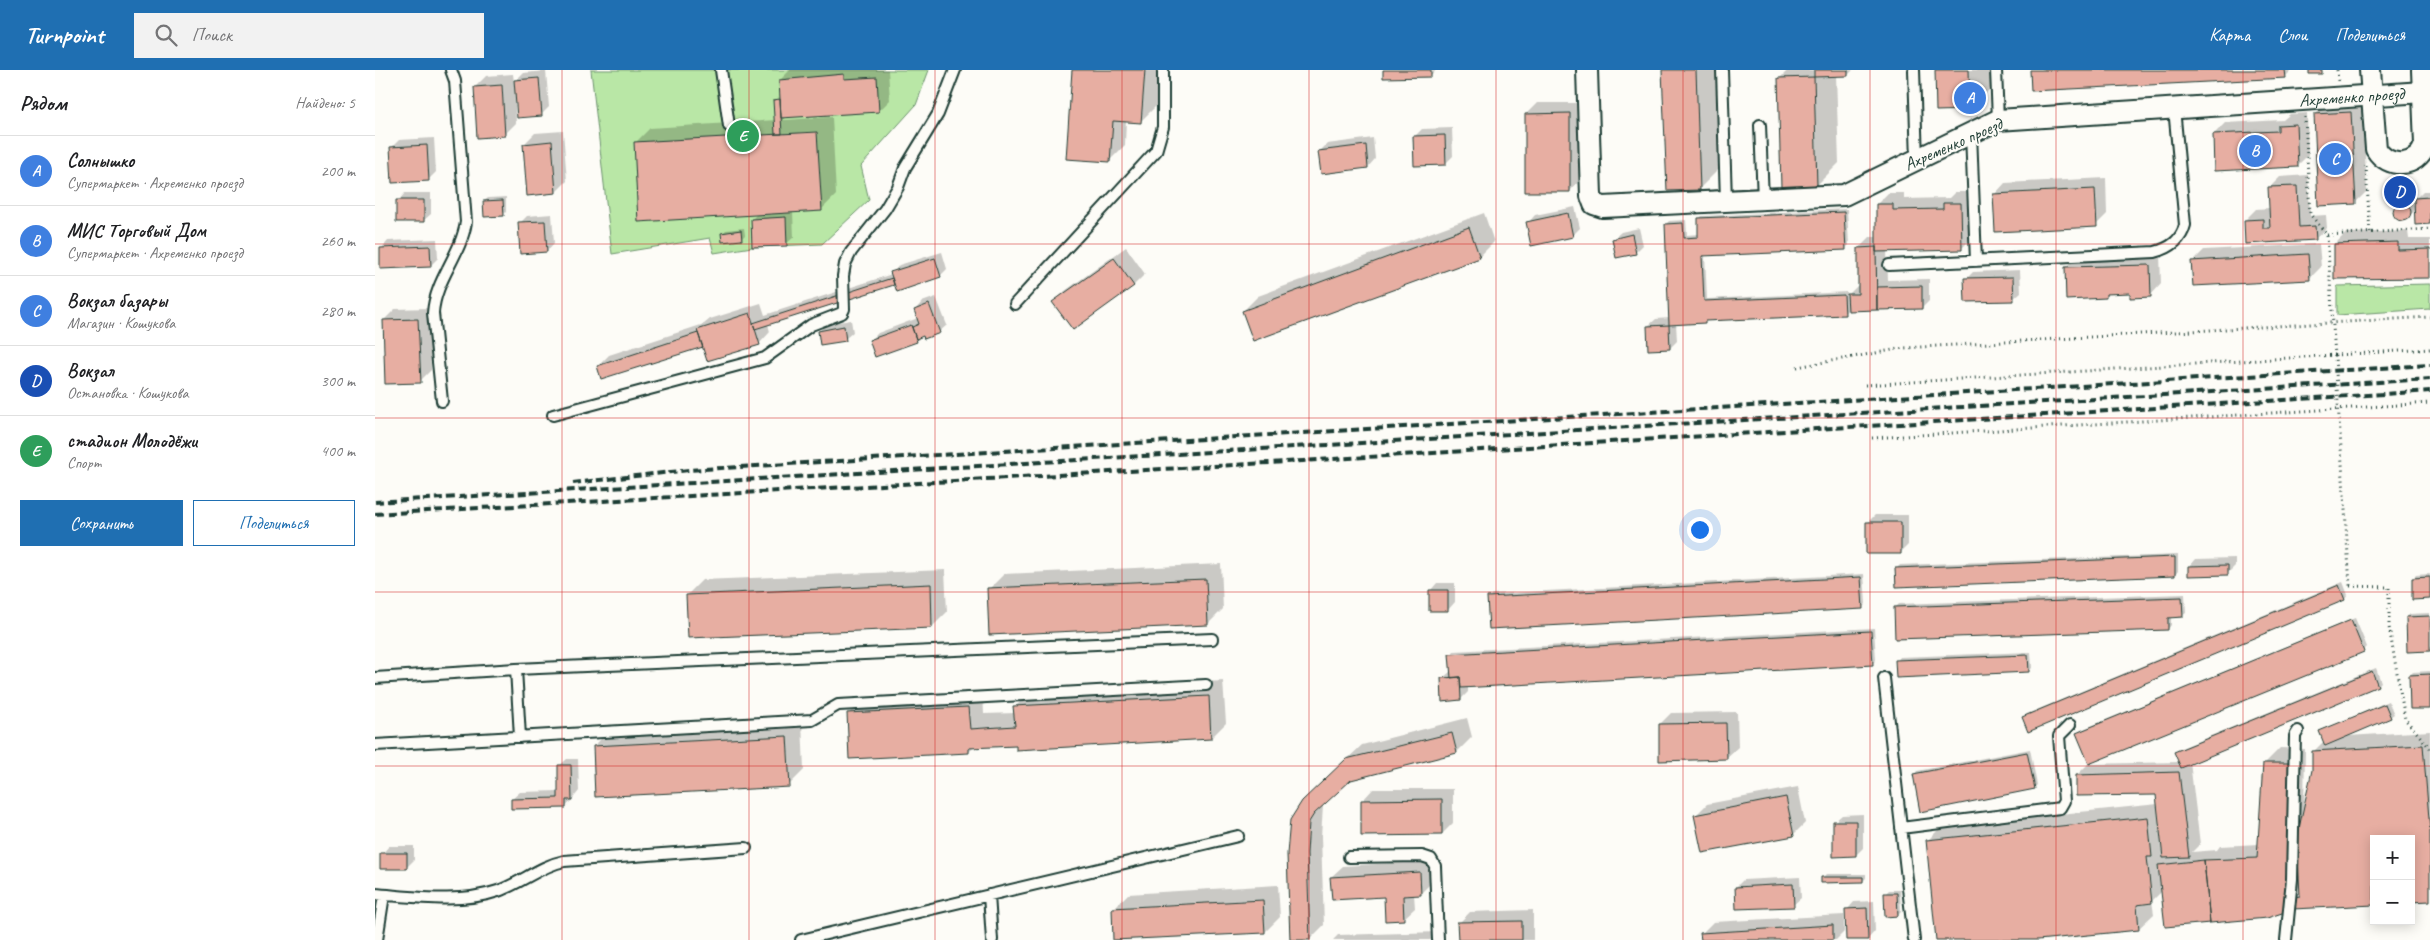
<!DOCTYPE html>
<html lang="ru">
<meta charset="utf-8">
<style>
body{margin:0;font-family:Caveat,sans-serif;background:#f2f2f2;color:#202124}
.controls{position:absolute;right:15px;bottom:15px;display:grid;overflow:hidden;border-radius:0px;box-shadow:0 2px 12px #0003}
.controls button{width:45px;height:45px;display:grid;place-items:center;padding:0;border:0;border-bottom:1px solid #e0e0e0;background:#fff;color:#202124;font:25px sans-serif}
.you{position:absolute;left:1324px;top:459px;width:18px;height:18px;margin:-12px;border:4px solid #fff;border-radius:50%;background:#1a73e8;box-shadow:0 0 0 8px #1a73e833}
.badge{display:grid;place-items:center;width:32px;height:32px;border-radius:50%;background:#1f6fb2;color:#fff;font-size:16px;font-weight:700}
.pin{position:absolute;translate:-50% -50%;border:2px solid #fff;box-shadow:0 1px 5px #0006}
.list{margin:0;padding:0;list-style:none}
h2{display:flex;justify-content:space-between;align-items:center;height:65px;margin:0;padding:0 20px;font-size:21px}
h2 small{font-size:16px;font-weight:400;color:#757577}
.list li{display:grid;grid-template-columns:32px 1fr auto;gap:15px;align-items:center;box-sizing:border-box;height:70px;padding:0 20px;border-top:1px solid #e0e0e0}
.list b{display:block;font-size:19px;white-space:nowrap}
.list p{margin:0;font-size:16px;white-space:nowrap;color:#757577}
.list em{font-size:16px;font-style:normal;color:#757577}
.actions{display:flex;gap:10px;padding:15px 20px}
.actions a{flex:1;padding:11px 0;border:1px solid #1f6fb2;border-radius:0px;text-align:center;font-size:18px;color:#1f6fb2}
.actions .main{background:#1f6fb2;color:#fff}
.icon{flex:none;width:28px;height:28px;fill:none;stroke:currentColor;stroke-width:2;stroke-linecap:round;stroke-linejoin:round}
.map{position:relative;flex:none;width:2055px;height:870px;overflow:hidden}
header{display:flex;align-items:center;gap:30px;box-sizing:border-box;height:70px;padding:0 25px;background:#1f6fb2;color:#fff}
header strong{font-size:24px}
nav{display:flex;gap:28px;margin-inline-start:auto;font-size:18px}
.search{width:350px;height:45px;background:#f2f2f2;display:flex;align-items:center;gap:12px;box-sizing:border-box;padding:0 18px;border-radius:0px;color:#757577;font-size:19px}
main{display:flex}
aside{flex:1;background:#fff}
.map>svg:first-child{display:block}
.green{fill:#b9e7a6;stroke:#6c926d}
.shadow{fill:#0003}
.building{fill:#e7aea2;stroke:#1f3d34}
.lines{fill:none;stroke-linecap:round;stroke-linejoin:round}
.service-casing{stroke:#1f3d34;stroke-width:14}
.minor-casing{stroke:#1f3d34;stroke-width:24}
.path{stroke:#1f3d34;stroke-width:3;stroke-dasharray:1 4;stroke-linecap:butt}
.service{stroke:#fdfcf7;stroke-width:10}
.minor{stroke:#fdfcf7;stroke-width:20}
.rail{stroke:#1f3d34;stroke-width:4;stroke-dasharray:8 4;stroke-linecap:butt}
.path-bridge{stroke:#1f3d34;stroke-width:3;stroke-dasharray:1 4;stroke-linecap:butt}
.grid{fill:none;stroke:#d62828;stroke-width:1;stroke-opacity:0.55}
.labels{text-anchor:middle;stroke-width:4;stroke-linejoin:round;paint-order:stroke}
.street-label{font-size:18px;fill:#1f3d34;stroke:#fdfcf7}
</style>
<header>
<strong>Turnpoint</strong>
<div class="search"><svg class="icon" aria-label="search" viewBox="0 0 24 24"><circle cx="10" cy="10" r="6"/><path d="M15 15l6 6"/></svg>Поиск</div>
<nav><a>Карта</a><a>Слои</a><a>Поделиться</a></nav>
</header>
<main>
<aside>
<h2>Рядом<small>Найдено: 5</small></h2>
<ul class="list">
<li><span class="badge" style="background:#3f7fe0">A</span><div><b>Солнышко</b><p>Супермаркет · Ахременко проезд</p></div><em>200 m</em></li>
<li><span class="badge" style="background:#3f7fe0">B</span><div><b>МИС Торговый Дом</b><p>Супермаркет · Ахременко проезд</p></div><em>260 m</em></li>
<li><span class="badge" style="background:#3f7fe0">C</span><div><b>Вокзал базары</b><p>Магазин · Кошукова</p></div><em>280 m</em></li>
<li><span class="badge" style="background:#1a4fb4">D</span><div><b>Вокзал</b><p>Остановка · Кошукова</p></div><em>300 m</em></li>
<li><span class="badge" style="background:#2e9e5b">E</span><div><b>стадион Молодёжи</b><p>Спорт</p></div><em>400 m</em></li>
</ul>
<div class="actions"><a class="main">Сохранить</a><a>Поделиться</a></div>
</aside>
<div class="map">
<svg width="2055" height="870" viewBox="0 0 2055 870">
<rect width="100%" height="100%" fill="#fdfcf7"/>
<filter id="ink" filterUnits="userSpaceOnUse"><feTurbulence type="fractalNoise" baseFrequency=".02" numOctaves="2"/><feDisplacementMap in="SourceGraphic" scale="10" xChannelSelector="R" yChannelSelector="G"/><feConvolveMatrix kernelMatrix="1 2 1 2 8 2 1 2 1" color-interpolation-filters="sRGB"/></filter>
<g filter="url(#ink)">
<path class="green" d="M216,0h338l-13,35 -55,61 8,34 -47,44 -70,3 -38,6 -4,-15 -98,16z
M2055,214v25l-93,6v-29z"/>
<path class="shadow" d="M415,0h98l2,30 -11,11 -95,6v3l48,-3 4,78 -15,15 -28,2 1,25 -8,7 -34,-25 5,-5 -122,-71 15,-15 126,-8 -1,-20 11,-2h-9l4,-1 -1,-17z
M698,0h85l-2,36 -15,15 -15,-1 -1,25 -15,15z
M1009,0h52l-5,6z
M1289,0h54l3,97 -21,21z
M1413,0h65l-5,5h-12l3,88 -22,22 -38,-106z
M1561,0h55v18l-21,21z
M1656,0h261l-7,7z
M171,1l3,36 -8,8 -26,-13 1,21 -11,11 -30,-47 11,-11 27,-2 1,8 9,-9z
M1987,31l5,90 -12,12 -40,-88 11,-12z
M1162,33h44v76l-11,12 -44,-77z
M1932,43l1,42 -11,11 -83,-32 11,-11 58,-3 7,-6z
M1077,58l1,28 -7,7 -31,-27 7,-7z
M188,61l4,50 -11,11 -28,2 -4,-50 11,-11z
M59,68l2,34 -7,7 -38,-31 8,-8z
M998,68l2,21 -7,8 -48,-16 7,-7z
M1933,105l2,41 16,-1 1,13 -12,11 -69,4 -1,-23 11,-11 14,-1 -1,-20 11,-11z
M1731,108l1,36 -11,11 -102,-30 11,-12z
M2048,121h7v32l-14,-14 -10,11h-7l-4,-4 -1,-6 9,-9 6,-1 7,7 -1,-8z
M1580,122h17v46l-11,11 -74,2 1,29 41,-1v22l-7,7 -74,1 -4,5 -136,6 -3,2 -29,1 1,18 -7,7 -22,-22 8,-7 14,-1 -4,-94 3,-3 17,-1 1,15 12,-1v-15l3,-3 145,-7 2,36 -4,4 -140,6 2,44 140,-7v4l12,-12v-36l11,-11h7v-33l11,-11h16v6l45,-1z
M30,123h26v21l-8,7 -25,-20z
M131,127v15l-3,3 -19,-14 4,-3z
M1200,137l5,21 -8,8 -44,-13 7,-8z
M1109,143l10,29 -15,15 -236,54 15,-15z
M177,144l2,29 -7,8 -27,-28 7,-7z
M369,158l1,7 -3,3 -20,-5 4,-3z
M1264,158l4,17 -8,8 -22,-14 8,-7z
M2033,161l1,8h21v37l-95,-32 11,-11z
M62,169l1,19 -7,7 -50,-16 7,-8z
M1944,174l2,23 -12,12 -116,-18 11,-11z
M751,177l19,27 -11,11 -61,43 -19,-26 11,-11z
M567,182l5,17 -7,7 -45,7 -127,41 2,8 -11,12 -56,1 -105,21 11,-11 95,-31 6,-5 51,-16 4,12 127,-41 7,-9z
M1785,184l1,30 -11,12 -19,-4h-21l-5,5 -39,-29 11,-12z
M1645,200l1,22 -8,7 -47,-20 7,-7z
M561,227l11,28 -8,7 -17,3 -5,6 -41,15 -5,-16 7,-7 40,-15 -3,-8 7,-8z
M54,238l2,62 -11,11 -36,-61 11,-11z
M476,250l2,12 -8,7 -26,-8 8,-7z
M1500,445h33v30l-7,7 -33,-30z
M1803,485v16l-3,4 -279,-6 4,-4z
M1860,488v8l-8,8 -38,-7 7,-8z
M846,494l2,45 -15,15 -219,-35 15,-15z
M570,500l2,42 -15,15 -245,-32 15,-15z
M1489,504l2,30 -4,4 -373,-11 3,-3z
M2055,504v24l-17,-20 3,-3z
M1968,512l5,13 -3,4 -316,131 -6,-13 4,-3z
M1062,513h18v19l-7,8 -18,-19z
M1810,524l1,19 -4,3h-11v9l-3,4 -272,-22 3,-3z
M2055,543v37l-23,-33 3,-3z
M1980,548l12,29 -4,4 -286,83 4,-4z
M1499,558l2,32 -4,4 -404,22v6l-7,7 -19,-20 9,-8v-16l3,-4z
M1656,582l1,16 -3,3 -132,-10 3,-4z
M2001,598l5,14 -3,3 -188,77 10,82 -8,8 25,-2 3,-4 39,-2 6,-81 15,-15 25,1 -1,59 9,-38v-18l11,-11 -4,-9 68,-31 6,13 -4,3 -42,19 82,-5v169l-19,-61h-37l-80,69 -132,-17 -10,10 2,13 -16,15 -112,11h-89l-10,-99 15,-15 216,-22 -1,-10 -80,-19 11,-11 92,-2 -4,-9 3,-4z
M2055,601v36l-20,-32 3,-3z
M848,611l3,42 -15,15 -237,9 -5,5 -121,-38 15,-15 120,-7 1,22 31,-1v-6l15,-15z
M1362,642l1,35 -12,11 -66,-34 11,-11z
M1092,648l5,19 -15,15 -106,27 -24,22 -4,5 -2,31 3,88 -15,15h-18l12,-139 59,-56z
M427,651l2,49 -15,15 -195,-39 15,-15z
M1655,679l7,36 -3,3 -120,-13 3,-4z
M192,689h11l1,32 -13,16 -54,-8 8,-7 39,-1v-25z
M1423,717l7,36 -12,12 -97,-20 11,-11z
M998,719h80v34l-11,11 -80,-33z
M1488,744v34l-7,7 -22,-33 8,-7z
M14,776h25v14l-8,8 -24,-14z
M1055,791l2,21 -12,12h-6l1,14 -12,11 -18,-24 -54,-18 12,-11z
M1451,804h40v4l-3,3 -41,-3z
M1425,807l1,21 -8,7 -57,-18 7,-7z
M903,815l2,32 -15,15 -150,8 -2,-31 15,-15z
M1514,820h11l1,22 -3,3 -13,-21z
M1499,831l1,30 -7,8 -21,-29 7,-8z
M1158,840v30h-74v-17l11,-11z
M1469,845v17l-8,8h-134v-7l11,-11z
M1064,862v8h-106l5,-5z"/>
<path class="building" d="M697,0h73l-4,53 -28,-2 -3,41 -44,-3z
M1008,0h48v7l-48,1z
M1287,0h34l4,120 -33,1z
M1439,0h34v6l-34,1z
M1560,0h34l1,40 -34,1z
M1655,0h255l1,8 -255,13z
M1934,0h13v4h-13z
M469,4v5l33,-2 2,35 -98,6 -2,-38z
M1439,7l3,109 -36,1 -3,-109z
M164,8l3,38 -25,2 -3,-38z
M127,15l3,51 -28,2 -3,-51z
M405,29l2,35h-7l-2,-34z
M1976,42l5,92 -38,2 -4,-92z
M1195,43v79h-45v-78z
M1921,54l2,43 -84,4 -1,-37 65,-3v-6z
M442,62l5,79 -184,11 -4,-80z
M1070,65l1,30 -32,1 -1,-30z
M177,71l4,52 -29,3 -4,-52z
M52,75l2,36 -37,2 -2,-36z
M991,75l2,23 -47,6 -3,-23z
M1922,116l2,41 16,-1 1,14 -71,4 -1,-24 19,-1v9h7l-2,-41z
M1720,119l2,38 -102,5 -2,-38z
M2055,127v27l-15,1 -1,-27z
M21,130h28v22h-28z
M128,130l1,16 -20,1 -1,-16z
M2018 142a9 9 0 1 1 18 0a9 9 0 1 1-18 0Z
M1568,133h18l1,47 -86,2v-48h17v6l50,-1z
M1469,142l2,38 -144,6 2,45 140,-6 1,20 -140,6v2l-36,2 -4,-101 18,-1 1,15 14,-1v-19z
M1193,143l5,24 -42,9 -5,-24z
M411,147l1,29 -35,1 -1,-28z
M170,151l2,31 -27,2 -2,-32z
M1094,157l11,31 -227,83 -11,-30z
M366,160l1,10 -20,2 -1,-9z
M1257,164l4,20 -20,4 -4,-19z
M2023,172v8l32,-1v29l-96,1v-35z
M55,176l1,21 -51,2v-21z
M1501,177l1,63 -29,1 -1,-17h11v-46z
M1933,184l2,26 -117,6 -2,-25z
M560,188l6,19 -44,15 -7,-20z
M739,188l20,28 -61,44 -21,-28z
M1775,195l1,32 -21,1v-5l-24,1v4l-40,2 -1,-33z
M1638,207l1,24 -49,1 -1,-24z
M517,208l2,7 -139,44 -2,-6z
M1547,216v23l-45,1v-23z
M554,234l11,29 -16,6 -1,-3 -7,3 -4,-12 7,-3 -5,-14z
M375,243l10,32 -53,16 -10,-31z
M43,249l3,64 -36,1 -2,-64z
M536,255l6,17 -42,15 -6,-17z
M1294,255l1,24 -22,1 -1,-24z
M469,256l2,15 -26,4 -2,-14z
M323,263l5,14 -102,32 -4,-13z
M1491,452h35v32h-35z
M1800,487v19l-279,11 -1,-19z
M1853,495v10l-40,1v-10z
M1486,507l2,32 -374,20 -2,-32z
M2055,507v22l-18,1v-22z
M831,509l2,46 -219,10 -2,-47z
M556,514l1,44 -244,10 -2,-43z
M1964,515l6,15 -317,132 -6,-15z
M1054,520h19v21h-19z
M1807,527l1,20 -15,1v12l-273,9 -1,-32z
M2055,546v35l-23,1 -1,-35z
M1976,550l13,32 -275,112 -13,-31z
M1496,561l2,34 -412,23 -1,-11 -9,1 -2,-24z
M1653,585l1,17 -133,6 -1,-18z
M1997,601l6,15 -197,82 -7,-16z
M2055,604v35h-20l-1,-34z
M1085,607l1,23 -19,2 -1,-24z
M834,626l2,43 -195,11v-4l-47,2v5l-120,6 -2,-46 121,-6 2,22 45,-3 -2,-20z
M2010,634l6,14 -66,28 -6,-15z
M1351,653l1,36 -68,2v-37z
M1077,663l5,20 -106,27 -37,34 -5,8 -2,31 3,87h-20l-3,-86 3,-34 12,-19 44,-42z
M412,666l3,51 -195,10 -2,-51z
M2048,675l7,86v70l-19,1v-63h-37v66l-81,4v-12l7,-1 -3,-59 15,-67v-19z
M1652,682l8,37 -115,23 -7,-38z
M1888,693h28l-6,149 -18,6 -57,5 -6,-63 53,-2z
M183,695h13l1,35h-6v8l-55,1v-10l47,-1z
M1804,702l10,85 -26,1 -7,-63 -80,1v-21z
M1411,727l8,39 -92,17 -8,-38z
M1067,729v36l-81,1v-36z
M1773,747l4,40h-5l5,46 -15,2 2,25 -101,10h-102l-10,-100z
M1458,751h23v35l-23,1z
M5,783h27v16h-27z
M1829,790l6,63 -45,4 -7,-62z
M1045,802l1,23 -18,1 1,24 -19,1 -1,-24 -52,3 -2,-23z
M1446,807h42v5l-42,1z
M1418,814l1,23 -58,2 -1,-22z
M1509,823h13l1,23 -13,1z
M888,830l2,33 -152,7 -1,-32z
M1492,838l1,32h-22l-1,-31z
M1147,851v19h-64l-1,-18z
M1458,855v15h-132l-1,-7z"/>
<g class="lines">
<g class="service-casing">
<path id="service" d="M346,0l8,56
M1347,0l4,131
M1539,0l3,90
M1621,0l2,50
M1385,55l3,75
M1596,63l5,128
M1514,195l266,-13c15,-4 26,-11 30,-27l-11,-117
M640,234l141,-153 7,-24v-57
M67,331l-9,-88c2,-33 28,-58 33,-91l-11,-141 -4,-11
M178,345l212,-57 46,-33 31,-12 2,-4 -1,-33 2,-12 6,-12 34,-43 13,-22 7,-19 33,-54 17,-44
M0,608l141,-9
M1509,608l30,262
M145,667l-4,-68 696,-30
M0,675l437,-25 26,-15 368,-20
M1526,758l159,-20 4,-7 -5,-65 11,-11
M974,787l73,-1 9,3 4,7 3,74
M0,824c40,3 84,10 123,-3 23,-8 42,-25 66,-30l182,-13
M614,825l3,45
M2,870l7,-45
M426,870l437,-104
M1911,870l6,-61 3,-143 3,-5"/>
</g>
<g class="minor-casing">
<g id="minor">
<path id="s1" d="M1212,0l4,126 3,8 9,3 241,-12 154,-75 425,-28"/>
<path d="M1995,0l6,79c12,20 41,19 49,-4l-3,-75"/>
</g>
</g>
<path class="path" d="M1962,0l1,11
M1930,47l5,97 17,21 4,60
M1991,96l4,67
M1952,165l103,-6
M1422,297l107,-19 526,-31
M1490,315l565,-36
M1497,368l558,-35
M1975,516l39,1v40l16,92 25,29"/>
<use href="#service" class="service"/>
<use href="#minor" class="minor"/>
<path class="rail" d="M198,413l116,-13 1741,-105
M0,432l2055,-123
M0,444l928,-53 1127,-70"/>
<path class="path-bridge" d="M1956,225l19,291"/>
</g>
</g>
<path class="grid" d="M187,0v870M374,0v870M560,0v870M747,0v870M934,0v870M1121,0v870M1308,0v870M1495,0v870M1681,0v870M1868,0v870M0,174h2055M0,348h2055M0,522h2055M0,696h2055"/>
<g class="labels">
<g class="street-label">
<text dy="6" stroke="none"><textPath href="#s1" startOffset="911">Ахременко проезд</textPath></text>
<text transform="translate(1578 74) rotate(-24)" y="6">Ахременко проезд</text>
</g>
</g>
</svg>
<div class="controls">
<button>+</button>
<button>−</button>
</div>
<div class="you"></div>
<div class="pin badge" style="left:1595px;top:28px;background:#3f7fe0">A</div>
<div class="pin badge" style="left:1880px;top:81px;background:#3f7fe0">B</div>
<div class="pin badge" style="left:1960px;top:89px;background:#3f7fe0">C</div>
<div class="pin badge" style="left:2025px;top:122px;background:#1a4fb4">D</div>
<div class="pin badge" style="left:368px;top:66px;background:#2e9e5b">E</div>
</div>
</main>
